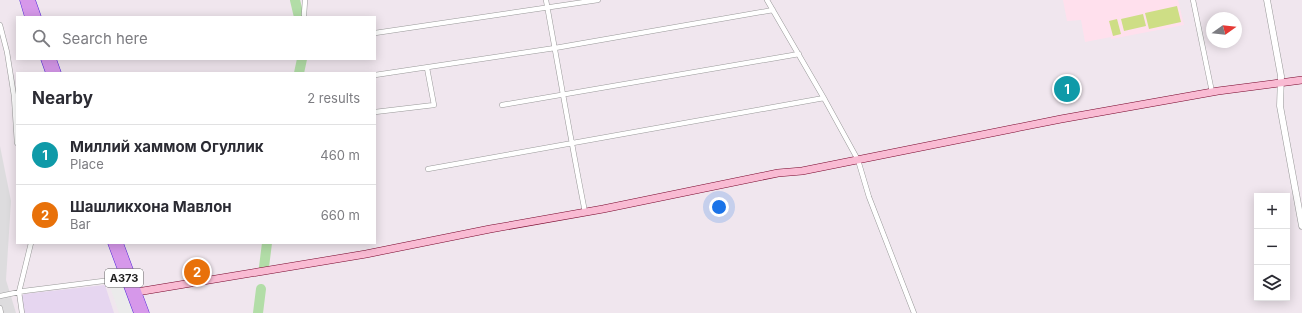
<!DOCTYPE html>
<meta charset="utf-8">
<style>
body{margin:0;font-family:Inter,sans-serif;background:#f2f2f3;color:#2b2b33}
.controls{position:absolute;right:12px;bottom:12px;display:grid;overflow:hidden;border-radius:0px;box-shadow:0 2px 10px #0003}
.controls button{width:36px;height:36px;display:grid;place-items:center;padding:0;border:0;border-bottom:1px solid #e1e1e2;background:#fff;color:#2b2b33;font:20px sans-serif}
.compass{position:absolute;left:1206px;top:12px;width:36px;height:36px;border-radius:50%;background:#fff;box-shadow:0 2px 10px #0003;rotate:75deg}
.you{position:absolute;left:719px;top:207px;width:14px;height:14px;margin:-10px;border:3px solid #fff;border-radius:50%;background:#1a73e8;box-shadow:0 0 0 6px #1a73e833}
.badge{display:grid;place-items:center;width:26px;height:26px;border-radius:50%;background:#7502cd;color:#fff;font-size:13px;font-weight:700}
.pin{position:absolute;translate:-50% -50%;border:2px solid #fff;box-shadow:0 1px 4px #0006}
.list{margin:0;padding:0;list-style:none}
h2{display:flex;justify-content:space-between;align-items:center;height:52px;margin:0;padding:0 16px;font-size:17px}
h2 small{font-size:13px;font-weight:400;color:#7c7c81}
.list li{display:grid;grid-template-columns:26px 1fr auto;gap:12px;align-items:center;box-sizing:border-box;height:60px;padding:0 16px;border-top:1px solid #e1e1e2}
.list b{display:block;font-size:15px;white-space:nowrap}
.list p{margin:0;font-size:13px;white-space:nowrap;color:#7c7c81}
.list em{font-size:13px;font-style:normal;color:#7c7c81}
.icon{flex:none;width:22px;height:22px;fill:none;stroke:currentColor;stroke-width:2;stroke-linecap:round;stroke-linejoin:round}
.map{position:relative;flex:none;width:1302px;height:313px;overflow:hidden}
.search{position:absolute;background:#fff;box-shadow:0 2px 10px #0003;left:16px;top:16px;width:360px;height:44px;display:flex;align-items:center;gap:10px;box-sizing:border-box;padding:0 14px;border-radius:0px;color:#7c7c81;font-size:15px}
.panel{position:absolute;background:#fff;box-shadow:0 2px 10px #0003;left:16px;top:72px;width:360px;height:172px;border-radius:0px}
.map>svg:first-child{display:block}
.residential{fill:#dddcde}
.commercial{fill:#e6d6f0}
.education{fill:#ffe0ed}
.pitch{fill:#cede85}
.parking{fill:#ebebeb}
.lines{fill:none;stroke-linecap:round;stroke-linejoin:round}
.river{stroke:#b2dda7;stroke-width:10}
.minor-casing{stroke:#999;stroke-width:5.5}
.tertiary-casing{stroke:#999;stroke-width:7}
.secondary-casing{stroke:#77062b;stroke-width:8}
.trunk-casing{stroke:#4f28d9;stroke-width:9}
.minor{stroke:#fff;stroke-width:4.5}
.tertiary{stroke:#fff;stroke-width:6}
.secondary{stroke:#f9bbd3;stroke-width:7}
.trunk{stroke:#d698ea;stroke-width:8}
.labels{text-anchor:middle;stroke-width:3.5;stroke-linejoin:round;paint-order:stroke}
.shield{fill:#fff;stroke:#626262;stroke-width:1}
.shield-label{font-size:11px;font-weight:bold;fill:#1f1f1f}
</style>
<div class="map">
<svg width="1302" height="313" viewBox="0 0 1302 313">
<rect width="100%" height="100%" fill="#f0e6ee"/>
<path class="residential" d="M0,146l11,55 -5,79 10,33h-16z"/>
<path class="commercial" d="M105,285l9,28h-91l-1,-17 2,-2z"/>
<path class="education" d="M1063,0h115l6,25 -73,14v-2l-26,5 -4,-22 -14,1z"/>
<path class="pitch" d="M1177,6l4,16 -32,7 -4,-16z
M1143,14l3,12 -22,5 -3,-12z
M1117,19l4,15 -8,2 -4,-15z"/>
<path class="parking" d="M123,278l12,35h-16l-10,-29z"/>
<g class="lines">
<path class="river" d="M295,0l4,17
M299,73l3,-14
M264,267l3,-24
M258,313l3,-24"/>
<g class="minor-casing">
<path id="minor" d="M546,0c13,71 25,142 39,212
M767,0l58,100 33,60 11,37 45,116
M1193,0l19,92
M304,15l1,-15
M0,25l7,27 7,44 3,47
M375,33l223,-33
M375,75l180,-27 218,-38
M502,105l297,-51
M375,112l59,-7 -7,-37
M428,169l396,-71
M0,296l24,-5 103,-13
M0,308l1,5
M22,313l-3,-21 12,-49"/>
</g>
<g class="tertiary-casing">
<path id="tertiary" d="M1267,0l14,76 -1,30 22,120"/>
</g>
<g class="secondary-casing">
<path id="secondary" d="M132,295l5,-3 229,-38 124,-25 113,-20 175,-36 24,-2 259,-52 157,-28 84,-11"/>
</g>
<g class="trunk-casing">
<path id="trunk" d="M24,0l5,17
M31,0l6,17
M45,59l5,14
M52,59l5,14
M112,243l26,70
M119,243l26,70"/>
</g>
<use href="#minor" class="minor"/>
<use href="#tertiary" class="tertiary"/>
<use href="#secondary" class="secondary"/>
<use href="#trunk" class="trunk"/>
</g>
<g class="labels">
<rect class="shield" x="105" y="269" width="38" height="18" rx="3"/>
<g class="shield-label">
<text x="124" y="282">A373</text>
</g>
</g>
</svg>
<div class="controls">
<button>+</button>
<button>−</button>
<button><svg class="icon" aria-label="layers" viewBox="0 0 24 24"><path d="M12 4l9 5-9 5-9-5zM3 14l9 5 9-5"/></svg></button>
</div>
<svg class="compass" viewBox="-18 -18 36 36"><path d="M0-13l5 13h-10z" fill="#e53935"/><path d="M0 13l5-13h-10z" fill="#7c7c81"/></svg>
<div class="you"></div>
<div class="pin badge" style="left:1067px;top:89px;background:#0f9aa8">1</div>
<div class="pin badge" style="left:197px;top:272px;background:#e8710a">2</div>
<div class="search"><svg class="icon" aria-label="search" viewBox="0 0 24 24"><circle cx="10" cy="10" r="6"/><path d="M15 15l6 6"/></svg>Search here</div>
<section class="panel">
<h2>Nearby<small>2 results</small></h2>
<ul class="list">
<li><span class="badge" style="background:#0f9aa8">1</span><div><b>Миллий хаммом Огуллик</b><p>Place</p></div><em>460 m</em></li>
<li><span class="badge" style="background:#e8710a">2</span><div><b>Шашликхона Мавлон</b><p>Bar</p></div><em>660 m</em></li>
</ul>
</section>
</div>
